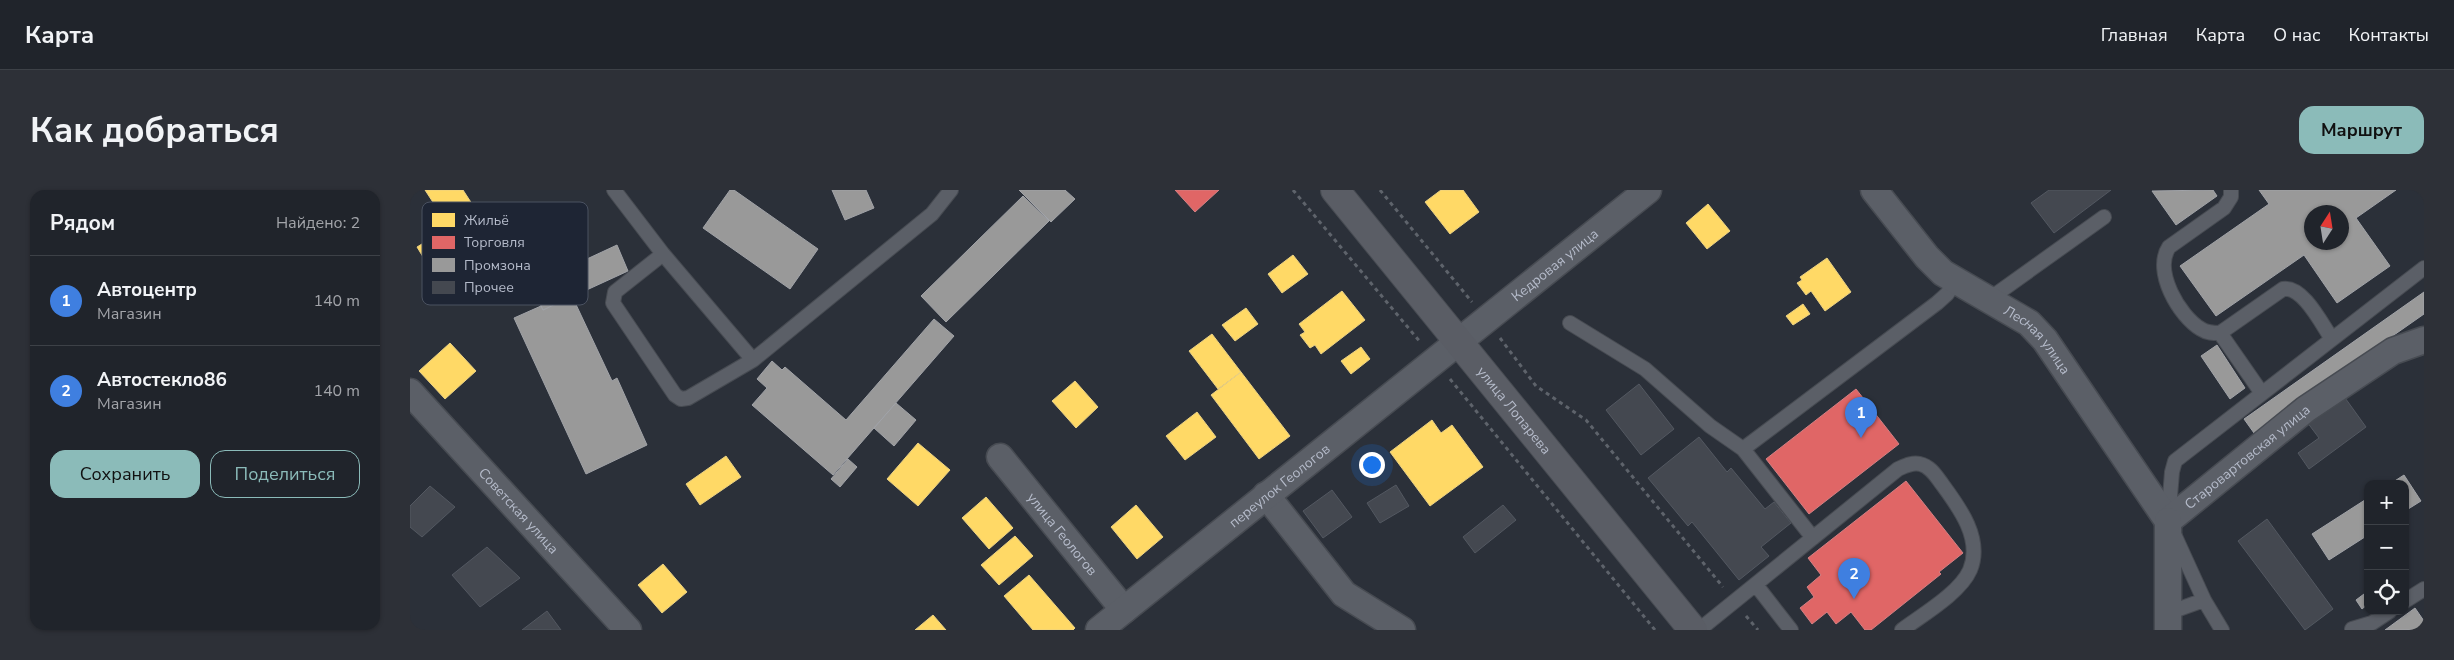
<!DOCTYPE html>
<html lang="ru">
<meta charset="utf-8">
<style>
body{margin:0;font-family:"Nunito Sans",sans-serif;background:#2d3037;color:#f1f3f6}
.controls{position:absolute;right:15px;bottom:15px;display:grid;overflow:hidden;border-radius:10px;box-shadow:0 1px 4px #0004}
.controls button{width:45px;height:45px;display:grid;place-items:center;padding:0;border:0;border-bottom:1px solid #3d4147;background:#20242b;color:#f1f3f6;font:25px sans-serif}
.compass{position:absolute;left:1894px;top:15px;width:45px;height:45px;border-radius:50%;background:#20242b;box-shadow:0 1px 4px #0004;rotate:12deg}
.you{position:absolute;left:961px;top:274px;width:18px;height:18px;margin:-12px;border:4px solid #fff;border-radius:50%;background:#1a73e8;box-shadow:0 0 0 8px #1a73e833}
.badge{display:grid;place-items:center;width:32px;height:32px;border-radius:50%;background:#8bbbb9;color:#fff;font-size:16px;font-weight:700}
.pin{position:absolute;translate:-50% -41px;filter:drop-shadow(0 1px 2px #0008)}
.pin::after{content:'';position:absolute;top:26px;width:18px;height:15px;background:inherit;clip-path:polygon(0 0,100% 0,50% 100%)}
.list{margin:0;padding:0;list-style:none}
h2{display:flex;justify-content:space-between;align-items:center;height:65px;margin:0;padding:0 20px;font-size:21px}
h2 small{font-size:16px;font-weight:400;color:#a2a4a9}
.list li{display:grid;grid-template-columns:32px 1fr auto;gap:15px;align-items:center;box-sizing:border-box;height:90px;padding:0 20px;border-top:1px solid #3d4147}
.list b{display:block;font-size:19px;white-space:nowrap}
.list p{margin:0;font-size:16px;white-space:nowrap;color:#a2a4a9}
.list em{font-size:16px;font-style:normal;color:#a2a4a9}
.actions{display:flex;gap:10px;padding:15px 20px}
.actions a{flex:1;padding:11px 0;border:1px solid #8bbbb9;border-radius:15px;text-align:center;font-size:18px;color:#8bbbb9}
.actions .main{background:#8bbbb9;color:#111}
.icon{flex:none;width:28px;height:28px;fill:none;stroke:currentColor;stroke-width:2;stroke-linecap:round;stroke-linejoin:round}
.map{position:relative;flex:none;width:2014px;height:440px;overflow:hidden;border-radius:15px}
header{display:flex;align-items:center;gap:30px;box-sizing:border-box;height:70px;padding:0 25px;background:#20242b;border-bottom:1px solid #3d4147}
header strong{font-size:24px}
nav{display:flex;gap:28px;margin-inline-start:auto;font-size:18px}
.intro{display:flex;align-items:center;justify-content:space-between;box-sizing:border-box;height:120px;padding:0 30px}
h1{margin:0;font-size:35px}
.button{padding:12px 22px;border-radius:15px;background:#8bbbb9;color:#111;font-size:18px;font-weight:700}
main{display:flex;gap:30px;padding:0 30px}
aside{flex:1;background:#20242b;border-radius:15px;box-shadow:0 1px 4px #0004}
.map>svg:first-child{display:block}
.homes{fill:#ffd966;stroke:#e9d084}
.shops{fill:#e06666;stroke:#d38084}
.industry{fill:#999;stroke:#a1a3a8;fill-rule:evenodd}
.building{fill:#444850;stroke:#535861}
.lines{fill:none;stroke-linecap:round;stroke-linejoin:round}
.service-casing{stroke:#474b52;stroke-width:16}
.minor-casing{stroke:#474b52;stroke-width:29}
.secondary-casing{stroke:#474b52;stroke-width:30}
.path{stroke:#5e636b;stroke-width:3;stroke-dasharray:4 4;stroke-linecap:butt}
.service{stroke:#5b5f67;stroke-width:14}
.minor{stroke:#5b5f67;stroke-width:26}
.secondary{stroke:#5a5d65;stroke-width:28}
.labels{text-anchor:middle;stroke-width:5;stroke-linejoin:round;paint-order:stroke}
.street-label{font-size:14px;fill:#b5bbca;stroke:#1e2534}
.key{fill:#1e2534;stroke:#4b5261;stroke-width:1}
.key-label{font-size:14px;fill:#b5bbca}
</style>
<header>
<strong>Карта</strong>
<nav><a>Главная</a><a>Карта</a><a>О нас</a><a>Контакты</a></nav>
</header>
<div class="intro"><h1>Как добраться</h1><a class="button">Маршрут</a></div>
<main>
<aside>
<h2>Рядом<small>Найдено: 2</small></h2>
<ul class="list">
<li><span class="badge" style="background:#3f7fe0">1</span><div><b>Автоцентр</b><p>Магазин</p></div><em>140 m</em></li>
<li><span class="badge" style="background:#3f7fe0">2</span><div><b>Автостекло86</b><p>Магазин</p></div><em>140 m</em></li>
</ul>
<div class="actions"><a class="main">Сохранить</a><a>Поделиться</a></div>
</aside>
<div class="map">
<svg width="2014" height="440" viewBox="0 0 2014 440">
<rect width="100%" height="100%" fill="#2b3039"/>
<path class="homes" d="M15,0h38l13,20 -27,17z
M1031,0h22l16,22 -29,22 -25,-32z
M1298,14l22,27 -23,18 -21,-26z
M49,31l17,28 -42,26 -17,-28z
M883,65l15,19 -26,19 -14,-19z
M1417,68l24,34 -26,19 -14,-20 -5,4 -9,-12 5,-3 -2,-3z
M932,101l23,29 -44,34 -6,-9 -5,3 -10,-13 5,-3 -6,-8z
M1393,114l7,10 -17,11 -7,-9z
M836,118l12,16 -23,17 -13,-16z
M802,144l29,38 -23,17 -29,-38z
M40,153l26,28 -31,28 -26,-28z
M951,157l9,12 -19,15 -10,-13z
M831,182l49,64 -31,23 -48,-64z
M665,191l23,26 -22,21 -24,-27z
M787,222l19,25 -31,23 -19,-24z
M1022,230l9,13 11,-8 31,42 -53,39 -40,-54z
M508,253l32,27 -32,36 -31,-27z
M316,266l15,21 -41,28 -14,-21z
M576,307l27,31 -24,21 -27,-31z
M726,315l27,32 -26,22 -26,-32z
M605,346l18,20 -34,29 -18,-20z
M253,374l24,28 -25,21 -24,-28z
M619,385l46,53 -2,2h-40l-29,-34z
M523,425l13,15h-31z"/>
<path class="shops" d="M765,0h44l-24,22z
M1446,199l43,55 -90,70 -43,-55z
M1496,291l57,72 -24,19 2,2 -70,56h-6l-14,-18 -15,12 -9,-12 -15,12 -12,-16 14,-11 -7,-10 14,-12 -13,-17z"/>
<path class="industry" d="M320,0h4l84,59 -28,40 -87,-61z
M422,0h34l8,18 -29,12z
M609,0h46l10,9 -24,23z
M1803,0l4,6 -41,29 -24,-34z
M1849,0h137l-40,28 34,48 -53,37 -33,-48 -88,61 -36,-50 89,-62zM1902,22h30v30h-30z
M613,6l26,25 -103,101 -25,-26z
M207,55l11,26 -85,39 -12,-25z
M2014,102v22l-170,119 -10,-14z
M162,106l40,85 5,-3 30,67 -61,29 -72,-156 27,-12 2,4z
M524,129l20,17 -121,139 -81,-70 15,-17 -10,-9 15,-18 10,9 3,-3 61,53z
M1807,155l28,43 -15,11 -29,-43z
M486,213l20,17 -22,26 -20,-18z
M438,269l9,8 -17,20 -9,-8z
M1994,285l17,26 -16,10v-27h-15z
M1958,308v37l-39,25 -17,-26z
M1954,404l4,4v6l-6,5 -6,-9z
M2005,418l9,13v9h-39z"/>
<path class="building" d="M1639,0h62l-57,43 -23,-30z
M1229,194l35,45 -33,26 -35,-45z
M1933,205l23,32 -57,42 -11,-16 21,-15 -12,-16z
M1289,247l28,35 4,-4 34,41 9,-7 17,21 -30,24 8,9 -30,24 -47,-58 -4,4 -40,-48z
M986,295l13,21 -29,17 -13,-20z
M20,296l25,21 -33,30 -12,-10v-21z
M922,300l20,27 -29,21 -20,-27z
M1093,315l13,15 -41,33 -12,-16z
M1857,329l66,90 -28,21 -67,-89z
M77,357l33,31 -40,29 -28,-32z
M137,421l14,19h-39z"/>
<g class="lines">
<g class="service-casing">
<path id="service" d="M204,0l49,64 90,106
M1821,0v7l-7,11 -55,39c-16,24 10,69 32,82 6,4 12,4 19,4l63,-44c20,-3 38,34 49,50
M253,64l-48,38 -2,11 62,92 6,4 7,-1 65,-38 179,-146 19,-24
M1578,110l116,-83
M1160,133l75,46 65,57 33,23 70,89
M1810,143l41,59
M1333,259l194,-146 10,-9 9,-13
M1346,395l35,45
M1794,410l-36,-79 4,-49 3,-11 249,-193
M1995,411l19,-12
M1758,423l36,-13 18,30
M1942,439l20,-6 18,-12
M1289,440l199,-161c7,-3 14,-7 22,-5 10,2 16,12 22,20 17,23 41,55 28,86 -10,23 -48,45 -68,60"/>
</g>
<g class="minor-casing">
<g id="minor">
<path id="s1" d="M1464,0l53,67 16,16 86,50 16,17 123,181"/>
<path id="s2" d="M0,202l218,238"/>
<path id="s3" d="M590,267l124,153"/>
<path d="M856,305l78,99 58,36"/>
<path id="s4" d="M1758,331l138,-112 87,-58 31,-11"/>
<path d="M1758,331v109"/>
<path id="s5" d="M689,440l549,-440"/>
</g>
</g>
<g class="secondary-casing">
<g id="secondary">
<path id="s6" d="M925,0l358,440"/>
</g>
</g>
<path class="path" d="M883,0l128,153
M970,0l92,112
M1090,148l36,48 50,34 137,167
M1040,189l205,251
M1336,426l12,14"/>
<use href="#service" class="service"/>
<use href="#minor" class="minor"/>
<use href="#secondary" class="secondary"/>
</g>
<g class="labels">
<g class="street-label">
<text dy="5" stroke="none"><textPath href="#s5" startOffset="584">Кедровая улица</textPath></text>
<text dy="5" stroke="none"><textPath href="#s1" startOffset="225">Лесная улица</textPath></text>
<text dy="5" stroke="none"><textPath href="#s6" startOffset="284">улица Лопарева</textPath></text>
<text dy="5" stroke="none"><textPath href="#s4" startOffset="102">Старовартовская улица</textPath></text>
<text dy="5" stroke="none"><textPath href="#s5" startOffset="231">переулок Геологов</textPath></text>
<text dy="5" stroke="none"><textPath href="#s2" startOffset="161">Советская улица</textPath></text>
<text dy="5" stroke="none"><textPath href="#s3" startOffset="99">улица Геологов</textPath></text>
</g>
</g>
<rect x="12" y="12" width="166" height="103" rx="8" class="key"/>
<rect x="22" y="23" width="23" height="14" fill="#ffd966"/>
<rect x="22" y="46" width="23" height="13" fill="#e06666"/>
<rect x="22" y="68" width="23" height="14" fill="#999"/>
<rect x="22" y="91" width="23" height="13" fill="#444850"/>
<g class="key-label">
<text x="54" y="35">Жильё</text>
<text x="54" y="57">Торговля</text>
<text x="54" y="80">Промзона</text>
<text x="54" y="102">Прочее</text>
</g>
</svg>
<div class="controls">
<button>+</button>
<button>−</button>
<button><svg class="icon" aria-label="locate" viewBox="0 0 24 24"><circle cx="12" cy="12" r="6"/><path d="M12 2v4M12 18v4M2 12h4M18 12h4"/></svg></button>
</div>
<svg class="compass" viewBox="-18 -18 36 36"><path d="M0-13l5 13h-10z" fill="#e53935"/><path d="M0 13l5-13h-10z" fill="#a2a4a9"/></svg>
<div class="you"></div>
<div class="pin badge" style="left:1451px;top:248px;background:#3f7fe0">1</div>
<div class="pin badge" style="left:1444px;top:409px;background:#3f7fe0">2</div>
</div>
</main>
